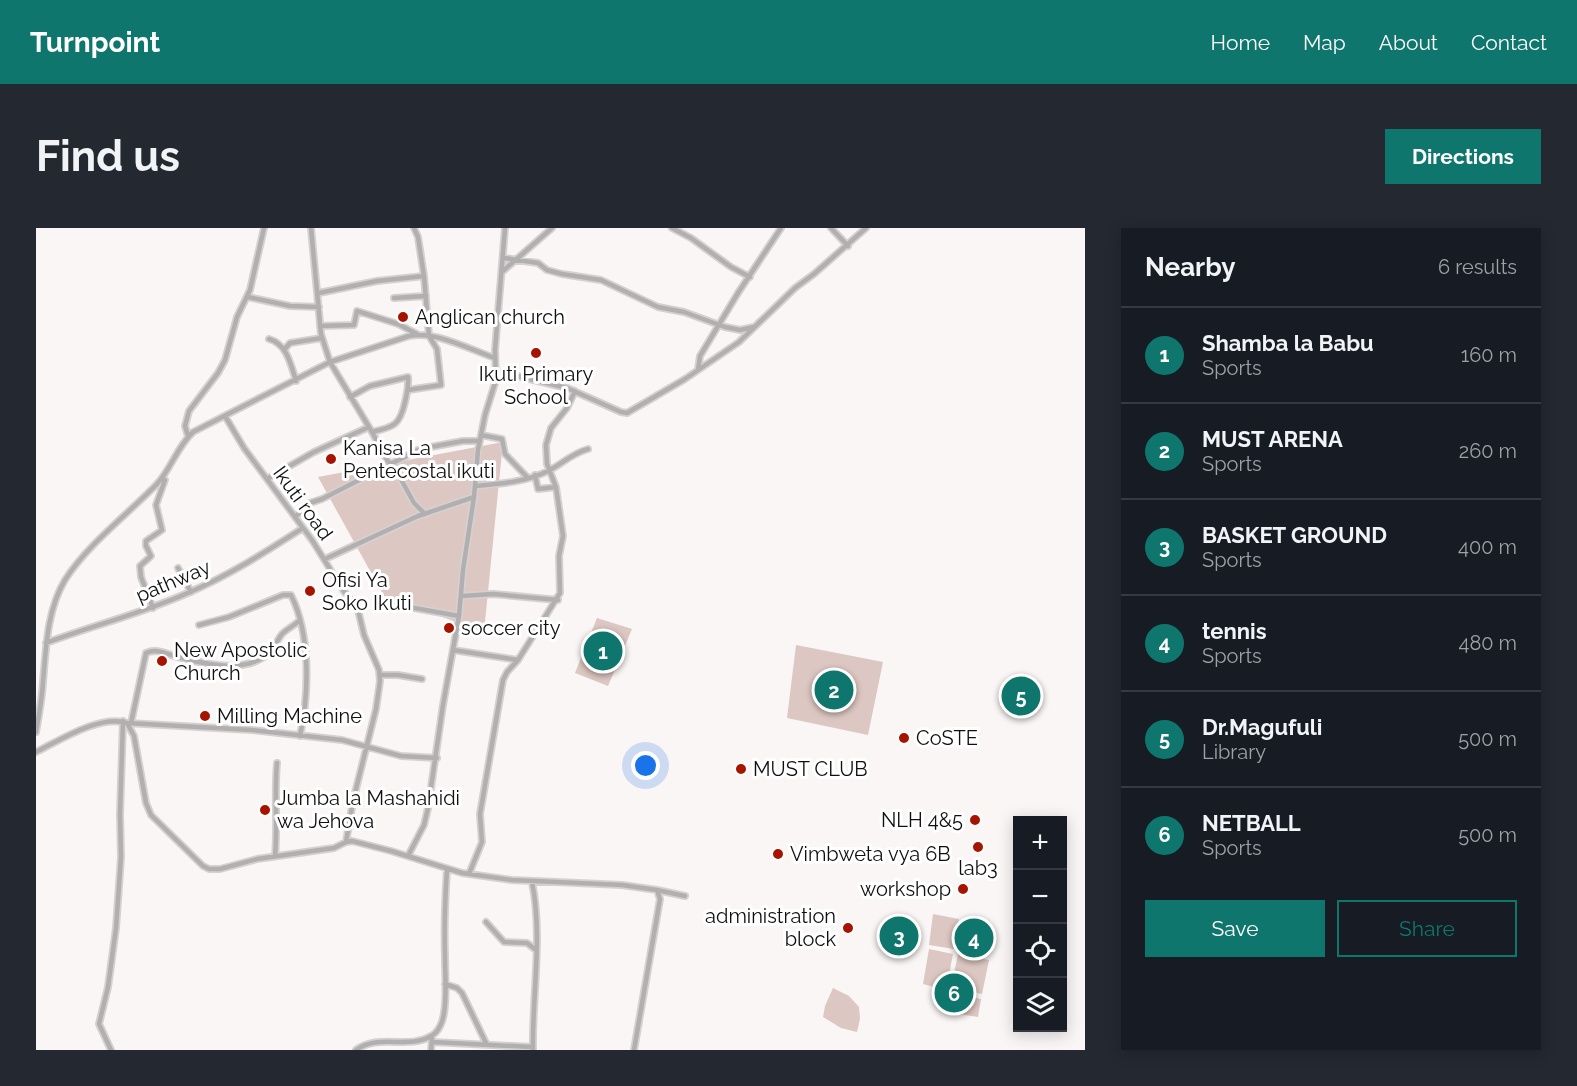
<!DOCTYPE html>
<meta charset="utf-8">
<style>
body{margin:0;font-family:Raleway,sans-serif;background:#242831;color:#f1f3f6}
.controls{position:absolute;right:18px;bottom:18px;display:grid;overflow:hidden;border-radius:0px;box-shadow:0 3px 15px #0003}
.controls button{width:54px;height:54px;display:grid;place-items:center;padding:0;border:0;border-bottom:2px solid #363941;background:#171b24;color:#f1f3f6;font:30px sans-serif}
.you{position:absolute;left:610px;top:538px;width:21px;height:21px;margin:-15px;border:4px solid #fff;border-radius:50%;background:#1a73e8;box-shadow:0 0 0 9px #1a73e833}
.badge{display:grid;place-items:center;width:39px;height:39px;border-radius:50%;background:#0f766e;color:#fff;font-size:20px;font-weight:700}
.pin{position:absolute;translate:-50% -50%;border:3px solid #fff;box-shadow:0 2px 6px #0006}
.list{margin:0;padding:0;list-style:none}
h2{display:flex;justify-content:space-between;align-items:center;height:78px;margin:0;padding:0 24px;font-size:26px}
h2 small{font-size:20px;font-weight:400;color:#9ea1a6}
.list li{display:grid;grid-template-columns:39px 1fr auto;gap:18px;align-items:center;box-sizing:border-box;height:96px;padding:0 24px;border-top:2px solid #363941}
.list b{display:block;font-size:22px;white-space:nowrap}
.list p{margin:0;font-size:20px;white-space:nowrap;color:#9ea1a6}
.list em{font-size:20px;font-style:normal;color:#9ea1a6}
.actions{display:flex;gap:12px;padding:18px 24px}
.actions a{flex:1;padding:14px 0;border:2px solid #0f766e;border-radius:0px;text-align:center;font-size:21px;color:#0f766e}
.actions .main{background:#0f766e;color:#fff}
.icon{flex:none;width:33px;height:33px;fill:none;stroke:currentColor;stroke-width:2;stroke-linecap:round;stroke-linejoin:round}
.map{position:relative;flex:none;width:1049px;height:822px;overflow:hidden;border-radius:0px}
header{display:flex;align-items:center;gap:36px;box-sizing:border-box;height:84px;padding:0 30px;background:#0f766e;color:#fff}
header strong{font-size:28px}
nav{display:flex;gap:33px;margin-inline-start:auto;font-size:21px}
.intro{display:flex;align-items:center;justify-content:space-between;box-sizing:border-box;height:144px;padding:0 36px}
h1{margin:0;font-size:42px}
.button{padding:15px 27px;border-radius:0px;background:#0f766e;color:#fff;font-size:21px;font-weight:700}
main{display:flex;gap:36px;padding:0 36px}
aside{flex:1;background:#171b24;border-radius:0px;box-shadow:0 3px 15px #0003}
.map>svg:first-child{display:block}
.green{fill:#ddc7c2}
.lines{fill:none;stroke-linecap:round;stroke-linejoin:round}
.street-casing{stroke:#d5d1d0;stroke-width:8}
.street{stroke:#b1afaf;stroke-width:4.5}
.poi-dot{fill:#a61400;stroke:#fff;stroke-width:2}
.labels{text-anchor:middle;stroke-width:6;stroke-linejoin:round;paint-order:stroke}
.poi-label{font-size:20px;fill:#111010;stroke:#fff;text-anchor:start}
.street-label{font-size:20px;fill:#111010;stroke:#fff}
</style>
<header>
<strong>Turnpoint</strong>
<nav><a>Home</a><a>Map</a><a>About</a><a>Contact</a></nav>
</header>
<div class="intro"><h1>Find us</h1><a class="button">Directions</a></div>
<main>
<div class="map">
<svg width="1049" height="822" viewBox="0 0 1049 822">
<rect width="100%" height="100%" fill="#faf6f5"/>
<path class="green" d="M467,214l-19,190 -100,-36 -66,-119z
M561,390l35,11 -24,57 -33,-13z
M760,417l87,17 -15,73 -81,-17z
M897,686l26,5 -5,30 -25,-4z
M927,694l26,5 -6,27 -24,-4z
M893,721l24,5 -7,36 -23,-6z
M922,726l31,6 -7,34 -31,-6z
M797,760l16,8 10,11 1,12 -3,13 -16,-4 -18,-11 2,-11z
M914,765l31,6 -3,18 -32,-5z"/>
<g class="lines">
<g class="street-casing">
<path id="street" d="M275,0l10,106 9,28 42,70 15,28 11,14 16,29 11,11
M636,0l19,10 40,29 19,10
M795,0l17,18
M468,30l34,5 9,7 15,4 39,6 57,27 26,5 41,15 15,3 14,-3
M467,43l49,-43
M283,65l58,-12 47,-5
M212,69l42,9 29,1
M358,70l32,-2
M284,98l34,-1 3,-14 41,13 19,10
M233,111c18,5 22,26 27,42
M248,122l6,-7 32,-5
M662,142l2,-14 38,-63 43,-65
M460,143l71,17 54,24 6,1 58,-34 54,-37 56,-54 19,-14 52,-46
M372,162l33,-5 -4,-36 -8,-13 -5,-60 -6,-39 -4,-9
M314,169l20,-11 38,-9c1,10 -1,16 -3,25 -5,23 -11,25 -33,30
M189,188l19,32 68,92 31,50 15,20 6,25 15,35 1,11 -4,28 -23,92 -7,41
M445,207l21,4 3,15 23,24
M152,208l-3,-10 4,-15 29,-38 7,-13 12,-43 13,-27 14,-62
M499,247l3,14 18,-2
M231,251l47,-27 55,-25
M439,258c25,-2 52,-4 75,-16 13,-7 23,-17 38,-21
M259,289l15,-14 12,-4 98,-50 43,-8h16
M289,331l93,-43 56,-19
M142,340l13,24
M426,368l31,-2 65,6
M345,374l78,14
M117,380l-12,-31 -1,-11 11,-10 -5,-10v-5l16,-11 -6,-25 9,-25
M163,397l30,-8 54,-22h8c20,40 18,99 9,141
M10,415c48,-18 98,-30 144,-51 40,-17 77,-41 113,-64
M417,422l65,10
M344,447h18l24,4
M91,495l125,7 90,10 59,16 36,2
M95,495l15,-70c11,-5 20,1 32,4 27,7 66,17 90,-3 7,-6 9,-14 14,-20 5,-5 13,-9 18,-14
M0,504c3,-17 6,-33 7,-50 3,-34 4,-72 22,-102 22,-35 63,-66 92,-96 14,-15 20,-37 36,-52l137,-70 79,-26c25,-6 62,14 86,22
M0,524c24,-12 65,-38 91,-29l7,13 12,67 5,12 52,51 6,3h11l37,-10 77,-11 12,-6 6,-1 39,10 71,22 50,7 110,5 35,5 3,9 -26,151
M239,628c3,-31 -1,-61 2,-93
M372,628l16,-31 4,-17 15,-103 16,-89 4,-46 11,-73 4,-47 7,-35 11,-35 -1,-30 10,-122
M433,646l13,-32 -2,-28 23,-134 4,-8 11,-12 42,-67 -1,-37 4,-20 -7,-49 -9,-23 -1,-19 5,-17 16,-20 8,-17
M496,654c11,54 0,113 1,168
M621,662l28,6
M450,694l18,20 23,1 9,7
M409,756l12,4 5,5 24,50
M396,814l100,5
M75,822l-12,-26 9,-37 8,-59 5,-71 -1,-43 3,-93
M320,822c23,-17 52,0 75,-14 8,-4 12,-15 13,-23 3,-18 1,-38 1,-56 -1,-29 0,-58 2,-88
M395,822l1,-11"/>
</g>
<use href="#street" class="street"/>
</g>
<g class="poi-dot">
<circle cx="367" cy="89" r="6"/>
<circle cx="500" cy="125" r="6"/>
<circle cx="295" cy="231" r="6"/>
<circle cx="274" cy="363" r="6"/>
<circle cx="413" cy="400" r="6"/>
<circle cx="126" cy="433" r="6"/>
<circle cx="169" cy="488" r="6"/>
<circle cx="868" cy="510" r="6"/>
<circle cx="705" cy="541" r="6"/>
<circle cx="229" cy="582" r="6"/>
<circle cx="939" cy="592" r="6"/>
<circle cx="942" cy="619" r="6"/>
<circle cx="742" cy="626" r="6"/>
<circle cx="927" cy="661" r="6"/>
<circle cx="812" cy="700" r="6"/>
</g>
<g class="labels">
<g class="poi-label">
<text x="379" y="96">Anglican church</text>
<text x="500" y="153" text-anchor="middle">Ikuti Primary<tspan x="500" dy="23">School</tspan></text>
<text x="307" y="227">Kanisa La<tspan x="307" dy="23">Pentecostal ikuti</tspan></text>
<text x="286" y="359">Ofisi Ya<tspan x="286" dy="23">Soko Ikuti</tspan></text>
<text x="425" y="407">soccer city</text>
<text x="138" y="429">New Apostolic<tspan x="138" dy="23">Church</tspan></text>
<text x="181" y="495">Milling Machine</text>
<text x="880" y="517">CoSTE</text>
<text x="717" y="548">MUST CLUB</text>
<text x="241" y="577">Jumba la Mashahidi<tspan x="241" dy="23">wa Jehova</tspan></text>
<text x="927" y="599" text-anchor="end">NLH 4&amp;5</text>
<text x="754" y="633">Vimbweta vya 6B</text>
<text x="942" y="647" text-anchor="middle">lab3</text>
<text x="915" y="668" text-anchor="end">workshop</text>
<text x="800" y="695" text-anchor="end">administration<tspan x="800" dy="23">block</tspan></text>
</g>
<g class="street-label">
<text transform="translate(267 275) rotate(54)" y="7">Ikuti road</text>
<text transform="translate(137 353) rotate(-23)" y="7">pathway</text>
</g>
</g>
</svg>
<div class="controls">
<button>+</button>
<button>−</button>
<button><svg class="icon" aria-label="locate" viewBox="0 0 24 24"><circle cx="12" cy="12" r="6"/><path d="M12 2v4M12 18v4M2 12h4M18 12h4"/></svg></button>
<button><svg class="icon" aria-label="layers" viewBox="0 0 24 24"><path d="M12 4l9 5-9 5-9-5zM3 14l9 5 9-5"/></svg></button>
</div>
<div class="you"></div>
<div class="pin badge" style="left:567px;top:423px">1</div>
<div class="pin badge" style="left:798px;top:462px">2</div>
<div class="pin badge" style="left:863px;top:708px">3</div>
<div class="pin badge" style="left:938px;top:710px">4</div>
<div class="pin badge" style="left:985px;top:468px">5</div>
<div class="pin badge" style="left:918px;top:765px">6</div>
</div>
<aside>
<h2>Nearby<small>6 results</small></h2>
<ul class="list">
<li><span class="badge">1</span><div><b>Shamba la Babu</b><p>Sports</p></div><em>160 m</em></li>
<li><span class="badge">2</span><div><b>MUST ARENA</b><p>Sports</p></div><em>260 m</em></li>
<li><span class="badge">3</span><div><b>BASKET GROUND</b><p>Sports</p></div><em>400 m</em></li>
<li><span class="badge">4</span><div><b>tennis</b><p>Sports</p></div><em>480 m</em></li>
<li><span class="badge">5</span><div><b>Dr.Magufuli</b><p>Library</p></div><em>500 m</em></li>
<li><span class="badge">6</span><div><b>NETBALL</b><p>Sports</p></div><em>500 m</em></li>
</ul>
<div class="actions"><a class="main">Save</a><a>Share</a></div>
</aside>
</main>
